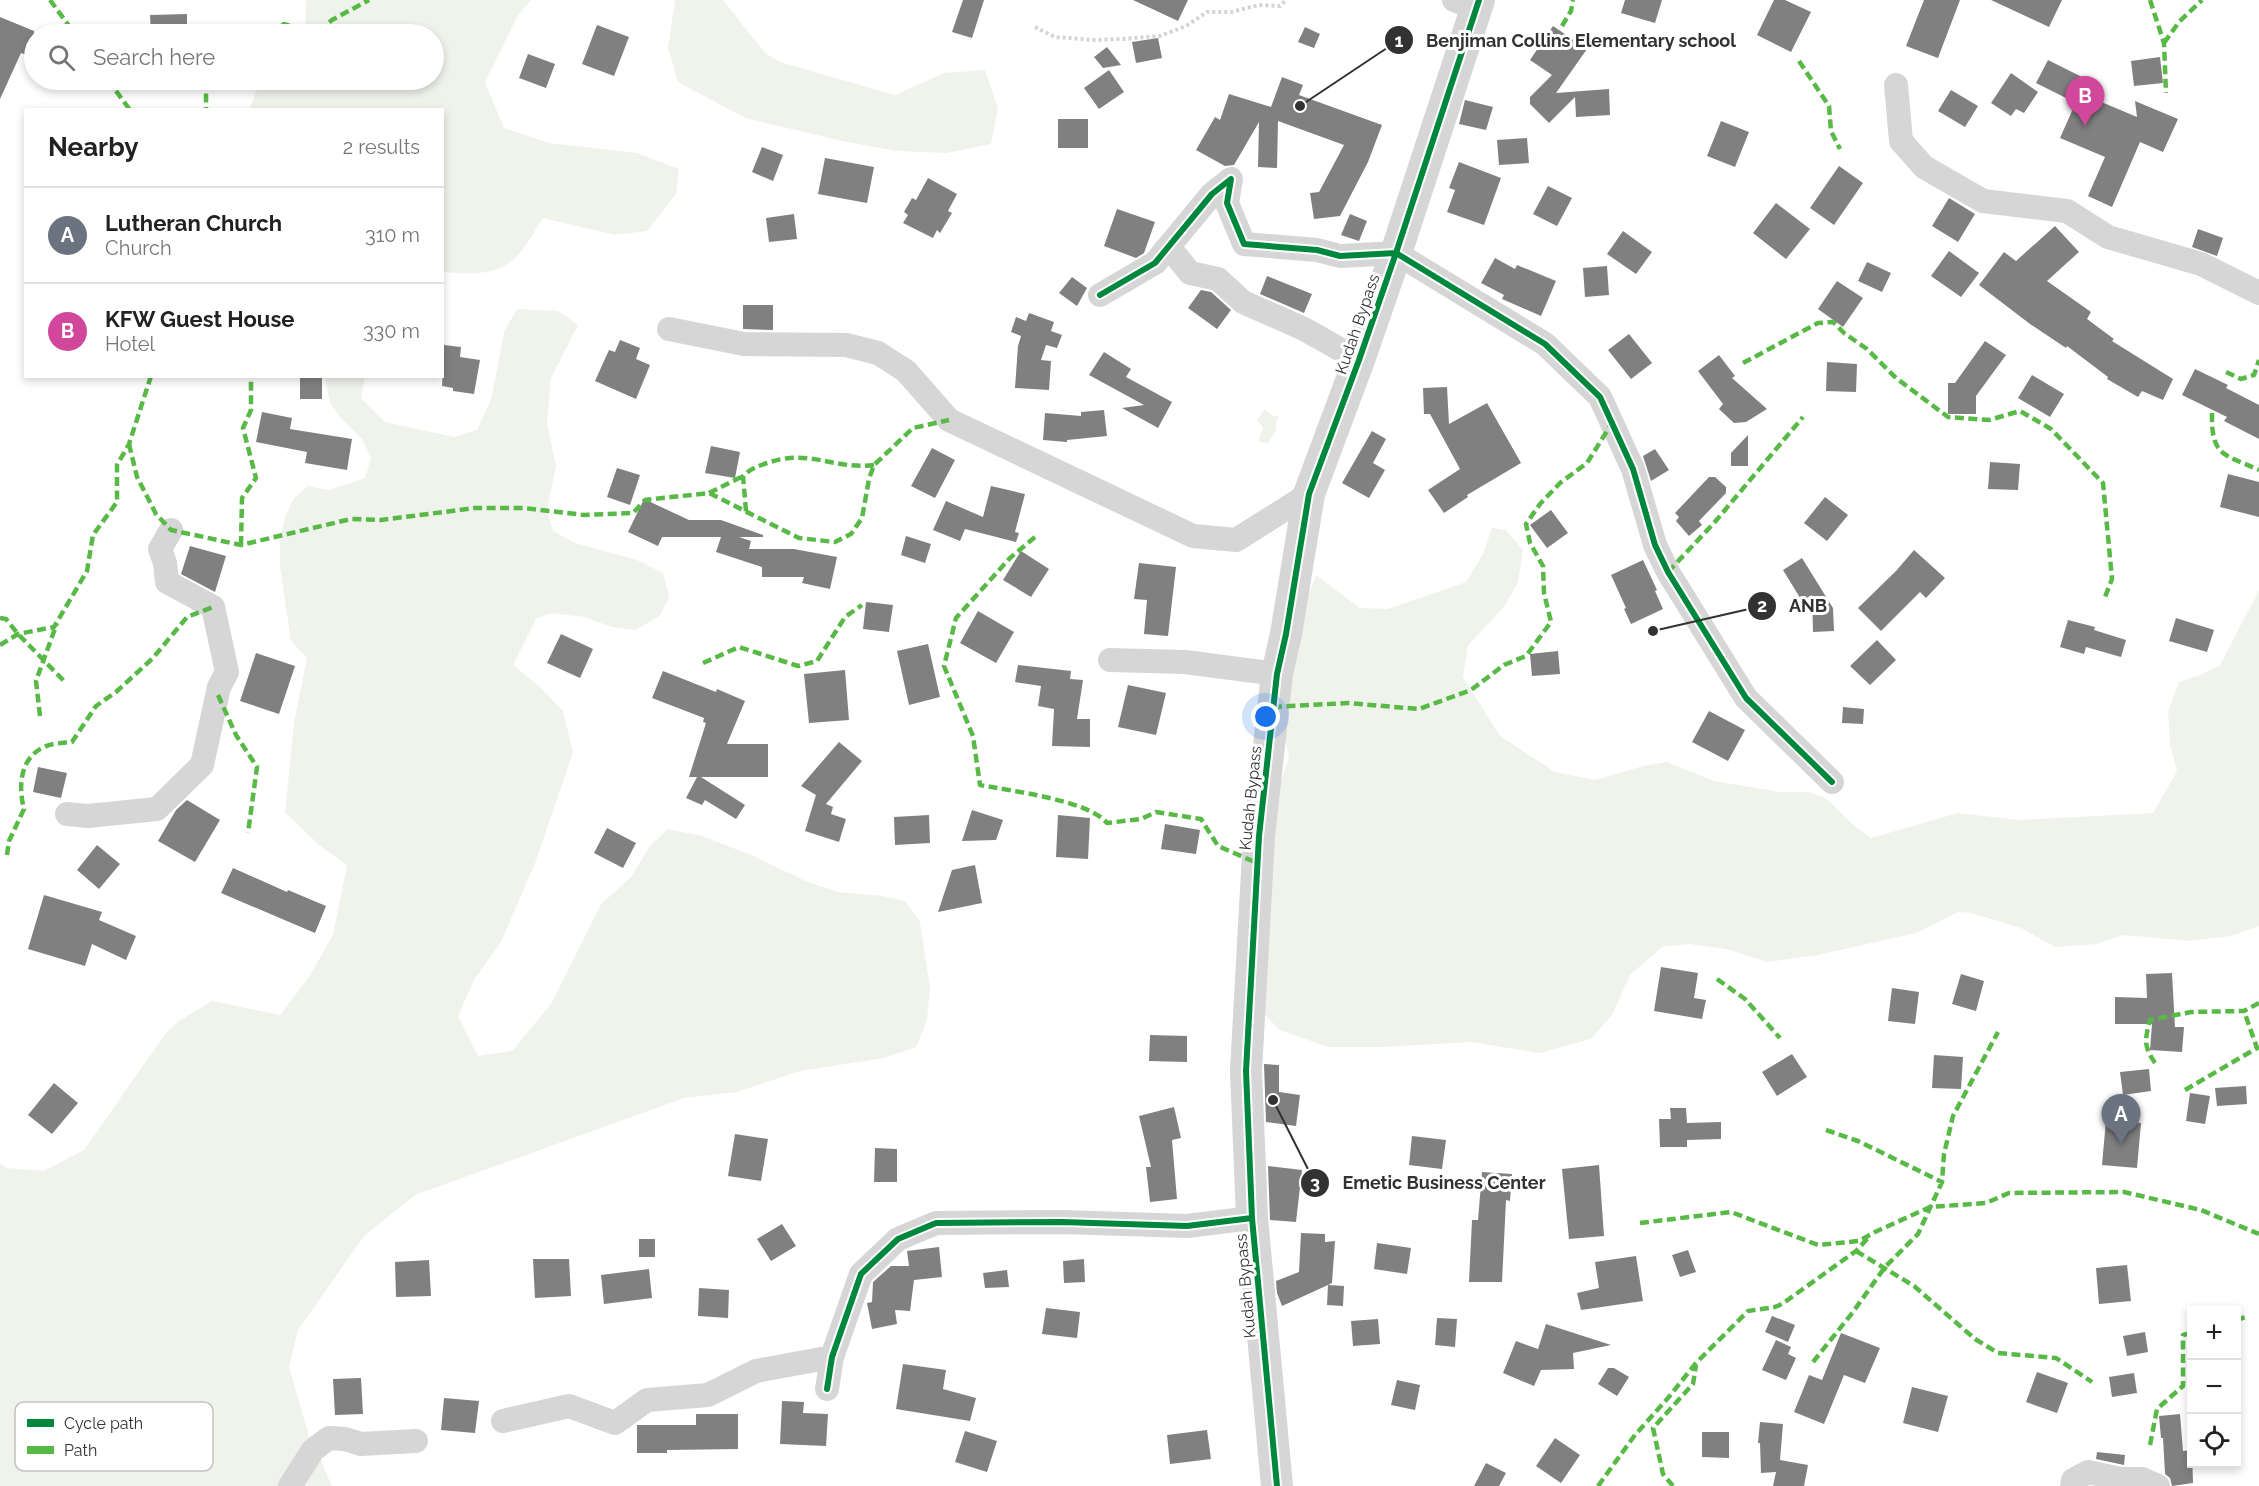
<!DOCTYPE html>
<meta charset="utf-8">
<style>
body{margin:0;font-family:Raleway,sans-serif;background:#f2f2f2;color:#222}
.controls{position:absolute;right:18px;bottom:18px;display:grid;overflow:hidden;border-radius:0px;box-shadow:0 3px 9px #0003}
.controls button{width:54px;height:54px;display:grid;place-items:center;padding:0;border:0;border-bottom:2px solid #e0e0e0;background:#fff;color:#222;font:30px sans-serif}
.you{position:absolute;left:1266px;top:717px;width:21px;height:21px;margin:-15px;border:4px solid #fff;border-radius:50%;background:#1a73e8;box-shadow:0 0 0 9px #1a73e833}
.badge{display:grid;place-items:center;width:39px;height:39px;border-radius:50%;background:#7a7a7a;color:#fff;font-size:20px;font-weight:700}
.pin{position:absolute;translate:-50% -50px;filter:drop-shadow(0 2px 3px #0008)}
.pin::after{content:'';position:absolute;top:32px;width:21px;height:18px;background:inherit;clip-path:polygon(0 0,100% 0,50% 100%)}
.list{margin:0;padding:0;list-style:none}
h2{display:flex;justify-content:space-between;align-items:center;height:78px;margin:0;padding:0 24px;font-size:26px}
h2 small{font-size:20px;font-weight:400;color:#767676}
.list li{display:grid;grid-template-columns:39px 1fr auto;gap:18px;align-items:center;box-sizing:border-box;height:96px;padding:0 24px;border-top:2px solid #e0e0e0}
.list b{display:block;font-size:22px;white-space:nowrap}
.list p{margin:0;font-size:20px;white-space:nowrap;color:#767676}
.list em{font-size:20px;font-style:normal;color:#767676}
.icon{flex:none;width:33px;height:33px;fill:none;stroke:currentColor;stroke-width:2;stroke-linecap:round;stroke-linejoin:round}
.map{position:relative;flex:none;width:2259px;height:1486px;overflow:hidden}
.search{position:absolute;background:#fff;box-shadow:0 3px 9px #0003;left:24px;top:24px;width:420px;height:66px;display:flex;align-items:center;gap:15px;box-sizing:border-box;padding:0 21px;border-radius:33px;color:#767676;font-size:22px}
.panel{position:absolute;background:#fff;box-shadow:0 3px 9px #0003;left:24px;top:108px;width:420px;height:270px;border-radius:0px}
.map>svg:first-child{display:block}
.green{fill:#f0f3ec}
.building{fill:#808080}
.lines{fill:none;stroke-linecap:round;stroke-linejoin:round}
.path{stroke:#d4d4d4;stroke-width:4;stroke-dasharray:3 3;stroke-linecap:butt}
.minor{stroke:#d6d6d6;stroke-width:24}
.tertiary{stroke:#d6d6d6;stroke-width:32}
.quiet{stroke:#58b947;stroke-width:4.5;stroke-dasharray:9 4.5;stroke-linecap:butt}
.cycleway-casing{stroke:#fff;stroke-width:10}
.cycleway{stroke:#00873e;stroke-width:6}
.labels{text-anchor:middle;stroke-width:6;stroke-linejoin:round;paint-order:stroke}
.street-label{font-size:16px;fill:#323232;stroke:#fff}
.key{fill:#fff;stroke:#c2c2c2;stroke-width:1.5}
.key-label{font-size:16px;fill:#323232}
.leader{fill:none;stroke:#323232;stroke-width:2}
.callout-dot{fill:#323232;stroke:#fff;stroke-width:2}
.mark-label{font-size:18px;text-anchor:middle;font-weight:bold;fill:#fff}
.callout-label{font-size:18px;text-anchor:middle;font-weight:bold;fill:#323232;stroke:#fff;stroke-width:6;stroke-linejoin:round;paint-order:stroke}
</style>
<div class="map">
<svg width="2259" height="1486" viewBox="0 0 2259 1486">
<rect width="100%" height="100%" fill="#fff"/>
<path class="green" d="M306,0h225l-14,17 -32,65 19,46 45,15 88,10 42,16 -3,25 -29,37 -32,4 -72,-17c-8,12 -15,26 -24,36 -20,23 -50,20 -76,18l-1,-162 -192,-1 10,-29h174v-46h-132l3,-3z
M675,0h48l42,53 15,9 115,33 49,-22 41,-3 13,38 -7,36 -44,9 -50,-2 -55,-10 -97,-23 -67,-36 -10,-34z
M517,309l41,2 20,14 -27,53 -4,45 9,43 -9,45 6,20 22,12 62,17 26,13 6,24 -9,19 -25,14 -23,-3 -28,-10 -33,-4 -15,6 -23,46 26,21 24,25 10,41 -37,109 -35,81 -27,38 -16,36 20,40 34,-5 39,-47 50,-100 30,-27 19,-31 18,-17 34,7 49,19 57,27 30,10 45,4 22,5 15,21 10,66 -3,32 -11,27 -32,11 -84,13 -63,21 -53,6 -269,97 -51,41 -66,94 -9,37 24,83 7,9 12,27h-332v-322l7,4 37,3 40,-21 81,-116 14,-13 33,-20 68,14 29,-38 24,-42 14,-70 -27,-19 -35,-34 9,-89 13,-65 -16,-17 -11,-74v-26l5,-24 9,-19 14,-12 21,4 36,-12 6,-20 -9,-19 -22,-22 -10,-14 -5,-26h40l-4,21 24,24 69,15 23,-7 14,-30 13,-68z
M1265,409l8,7h6l-3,6v9l-9,13 -9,-3 5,-13 -6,-8z
M1492,528l14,2 17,20 -5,32 -14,25 -36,38 -5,32 37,59 55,36 40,8 48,-14 24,-4 47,19 66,11h29l18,7 25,25 19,14 87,-25 62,7 133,-7 24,-42 -7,-27 -2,-32 11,-30 19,-6 22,-11 39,-75v336l-28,10 -41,5 -67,-6 -26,9 -42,3 -34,-19 -50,-15 -13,-1 -42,21 -98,22 -51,7 -40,-13 -38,-5 -27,3 -32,28 -18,40 -21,24 -51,14 -70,-11 -86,5h-56l-48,-17 -26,-26 25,-216 10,-31 -7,-31 23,-122 11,-29 44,33 28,1 78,-27 16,-26z"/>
<path class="building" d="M963,0h21l-12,38 -20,-6z
M1133,0h55l-10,21z
M1625,0h37l-7,23 -34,-10z
M1774,0h11l26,12 -20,40 -34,-17z
M1924,0h36l-22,58 -32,-12z
M1991,0h71l-13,27z
M187,14v20h-36l-1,-19z
M0,17l34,14v26l-13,-4 -21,46z
M597,25l32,12 -15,39 -32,-12z
M1553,26l34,23 -31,44 53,-4 1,26 -34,2 -1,-20 -26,26 -19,-19v-7l22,-22 -22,-15z
M1305,27l15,7 -6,14 -16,-6z
M1158,38l4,20 -26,5 -4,-21z
M1107,47l14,18 -18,3 -9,-11z
M528,54l27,10 -9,24 -27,-10z
M2160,57l3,26 -29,3 -3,-25z
M2048,60l34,17 -12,23 -34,-17z
M1109,70l15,22 -25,17 -15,-21z
M2011,73l27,19 -14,21 -8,-4 -5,7 -20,-13z
M1282,77l21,8 -4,10 83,30 -14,37 -28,54 -26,3 -4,-26 9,-1 25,-47 -66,-24 -1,47 -19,-1 1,-45 -25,43 -9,1 -29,-16 19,-33 5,3 9,-26 42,13z
M1951,90l27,16 -13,21 -27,-16z
M2080,93l57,24 -2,-16 43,18 -15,33 -23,-10 -28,65 -24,-11 17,-39 -45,-19z
M1465,100l28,7 -7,23 -27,-6z
M1058,119h30v29h-30z
M1721,121l28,11 -14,35 -28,-11z
M1527,138l2,25 -30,2 -2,-25z
M762,147l21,8 -10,26 -21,-9z
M825,158l49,9 -7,36 -49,-9z
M1459,162l42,16 -17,47 -37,-13 8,-22 -6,-2z
M1839,166l24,17 -29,42 -24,-17z
M928,178l29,16 -9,17 4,2 -12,20 -3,-3 -4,8 -30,-15 5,-8 -4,-3 8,-14 4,2z
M1548,186l24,12 -15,28 -24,-12z
M1949,198l26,16 -17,28 -26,-16z
M1776,203l34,26 -24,30 -33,-26z
M1117,209l38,13 -11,31 -8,5 -32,-12z
M794,214l3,25 -28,3 -3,-24z
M1350,214l17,7 -8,20 -18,-6z
M2055,226l24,26 -32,29 44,31 -4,7 27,20 -2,2 61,38 -10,21 -21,-9 -4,6 -31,-18 1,-2 -41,-31 -1,2 -36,-24 -51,-39 25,-33 12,9z
M2198,229l25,9 -6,18 -25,-9z
M1623,231l29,21 -16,22 -29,-20z
M1949,251l30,22 -18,24 -30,-21z
M1495,258l20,11 2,-4 39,16 -15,35 -39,-17 2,-4 -23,-12z
M1867,262l24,11 -9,19 -24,-11z
M1607,266l2,29 -24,2 -2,-29z
M1267,276l45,18 -8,19 -44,-19z
M1072,277l15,11 -10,18 -18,-13z
M1837,281l26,17 -20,29 -25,-18z
M1201,290l10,2 20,18 -14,19 -29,-21z
M743,305h30v25l-30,-1z
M1029,313l25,9 -3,9 11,4 -5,13 -11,-3 -5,15 10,1 -2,29 -34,-2 3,-42 3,-10 -10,-4 5,-15 10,4z
M1629,334l23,29 -21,16 -23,-29z
M620,340l20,8 -4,11 14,6 -14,34 -41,-18 14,-31 6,2z
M1985,341l21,14 -30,41v18h-28v-31h7z
M444,345l17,2 -1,10 20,3 -6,34 -21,-3v-3l-11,-2z
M1104,352l27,17 -5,8 46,25 -14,26 -36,-20 22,-3 -55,-30z
M1719,355l16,21 -3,2 35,31 -21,13 -12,1 -15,-14 4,-5 -25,-33z
M1827,362l30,2 -1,28 -30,-1z
M2195,369l33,16 -2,3 33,17v34l-35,-18 3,-4 -45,-22z
M2032,375l32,19 -14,23 -32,-19z
M300,377h22v22h-22z
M1447,387l2,37 38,-21 34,60 -54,32 1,2 -24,16 -16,-23 32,-21 -30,-55h-6l-1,-26z
M1104,410l3,26 -40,4v2l-24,-2 2,-27 36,3v-4z
M262,412l30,6 -2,11 62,10 -5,31 -42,-7 2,-11 -51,-10z
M1372,431l14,8 -13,24 12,7 -16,28 -27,-15z
M1748,435v31h-17v-13z
M711,446l29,6 -5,26 -30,-5z
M932,448l23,12 -20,38 -24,-12z
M1655,449l14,21 -18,11 -8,-25z
M1990,462l30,2 -2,26 -30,-1z
M617,468l23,7 -10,30 -23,-8z
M2228,474l31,8v35l-39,-10z
M1709,477h6l11,10v6l-27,28 3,4 -13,11 -13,-15 3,-4 -4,-4z
M991,486l34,8 -10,38 4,1 -3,9 -51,-13 -5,12 -27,-11 13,-29 37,16z
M1825,497l23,18 -21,26 -23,-18z
M644,499l45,21h32l42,15v2h-24l12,4 -2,8h45l43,8 -7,32 -28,-6 2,-6h-42v-10l-46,-15 5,-15h-59l-4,9 -30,-14z
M1551,510l17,23 -21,15 -17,-23z
M906,536l25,8 -6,19 -24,-8z
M190,546l36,10 -11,36 -34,-18z
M1914,550l31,28 -19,20 -6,-6 -39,39 -23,-23 38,-37z
M1021,551l28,18 -18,28 -28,-17z
M1802,558l31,50 1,23 -21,1 -1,-37 -10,6 -19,-31z
M1643,560l14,30 -2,1 8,18 -32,15 -7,-15 2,-1 -15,-33z
M1139,563l37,4 -8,69 -24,-2 3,-34 -13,-1z
M866,602l27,3 -4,27 -26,-3z
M978,611l36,21 -18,31 -36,-20z
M2176,618l38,12 -7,22 -38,-11z
M2068,620l27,7 -1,3 32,10 -5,17 -35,-10 -2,7 -24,-7z
M561,634l32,15 -13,29 -33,-15z
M1877,640l19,20 -26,25 -20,-19z
M928,644l12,53 -31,8 -12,-54z
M1558,651l2,23 -28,2 -2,-22z
M256,653l39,13 -16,48 -39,-13z
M1018,665l53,6 -1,8 13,1 -6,39h13v28l-38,-1 2,-37 -16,-3 3,-20 -26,-4z
M845,670l4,50 -40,3 -5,-49z
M663,671l53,21 1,-3 28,12 -18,43h41v33h-67l44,28 -9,14 -31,-19 -3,5 -16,-7 11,-21h-8l17,-54 -3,-1 1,-4 -52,-20z
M1128,685l38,8 -10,42 -38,-8z
M1843,707l21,2 -1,15 -21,-1z
M1709,711l36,19 -17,31 -36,-19z
M839,742l23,19 -36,43 7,3 -2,7 15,5 -7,23 -34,-11 11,-36 -15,-9z
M38,767l29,6 -6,25 -28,-6z
M187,800l33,20 -25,42 -37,-21 18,-31z
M972,810l31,10 -7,20 -34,1z
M929,815l1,28 -35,2 -1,-28z
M1058,815l32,3 -2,41 -32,-2z
M1165,824l35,6 -4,24 -35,-5z
M607,828l29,15 -13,25 -29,-15z
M97,845l23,19 -21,25 -22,-19z
M975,865l7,38 -44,9 14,-42z
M233,868l54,24 1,-2 38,16 -11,27 -94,-40z
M44,895l58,17 -3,8 37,16 -10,24 -34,-16 -7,22 -57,-17z
M1661,967l37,6 -4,25 12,2 -4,19 -48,-8z
M2172,973l3,54h9l-2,25 -32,-2 2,-26h-37v-27l32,1 -1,-24z
M1961,974l23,7 -8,30 -24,-7z
M1892,988l27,4 -4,32 -27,-3z
M1150,1035l37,1v26l-38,-1z
M1792,1054l15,23 -30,19 -15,-24z
M1934,1055l29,2 -2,32 -29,-1z
M1264,1064l15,1v27l21,3 -4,31 -30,-4z
M2149,1069l2,22 -28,4 -3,-23z
M54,1083l24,20 -26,31 -24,-19z
M2246,1086l1,18 -30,2 -2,-18z
M2190,1093l20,3 -5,28 -19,-3z
M1174,1107l7,31 -9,2 5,59 -27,3 -4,-35h5l-12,-51z
M1670,1108h16l1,15 34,-1v17l-34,1v7h-27l-1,-28h12z
M2106,1120l35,3 -4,45 -35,-3z
M735,1134l33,5 -7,42 -33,-5z
M1412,1136l34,4 -4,29 -33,-4z
M875,1148l22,1v33h-23z
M1599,1165l5,71 -35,3 -7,-70z
M1268,1166l34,4 -6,52 -26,-2z
M1482,1172l30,2 -2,27 -4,-1 -4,82h-33l3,-62h6z
M782,1224l14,22 -25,15 -14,-22z
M1301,1233l24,1v8l10,-1 -3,42 -4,2 16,1 -1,20 -16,-1 1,-20 -46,21 -5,-13 -1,-12 23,-9z
M639,1239h16v18h-16z
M1377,1243l34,5 -4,26 -33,-5z
M939,1247l3,30 -28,3 -4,31 -15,-1 2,14 -25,5 -5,-26 5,-1 1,-20 18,-16h18l-2,-15z
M1688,1250l8,22 -16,5 -8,-22z
M1636,1256l7,45 -62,9 -4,-17 22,-5 -4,-26z
M533,1259h36l2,37 -36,2z
M1084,1259l1,23 -21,1 -1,-22z
M429,1260l2,36 -35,1 -1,-35z
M2127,1265l4,36 -32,3 -3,-36z
M649,1269l3,29 -48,6 -3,-29z
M1007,1270l2,17 -24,1 -2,-15z
M699,1288l30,2 -1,28 -30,-2z
M1046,1308l34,4 -3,26 -35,-4z
M1772,1316l23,9 -7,17 -23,-10z
M1437,1318l20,1 -2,28 -20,-2z
M1378,1319l2,25 -27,2 -2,-25z
M1546,1324l65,21 -38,8 1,16 -33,1 -7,16 -31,-13 13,-32 22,8z
M2145,1332l3,20 -21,4 -4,-20z
M1841,1333l39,15 -15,35 -21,-8 -20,49 -30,-12 15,-37 13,5z
M1776,1340l15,7 -3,7 8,4 -10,22 -24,-10z
M903,1364l43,6 -3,19 33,9 -6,23 -74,-12z
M1608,1368h6l15,9 -12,19 -19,-12z
M2037,1372l31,11 -11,30 -31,-11z
M2134,1373l3,20 -25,4 -3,-20z
M361,1378l2,36 -28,1 -2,-36z
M1397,1380l23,5 -5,25 -24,-5z
M1912,1387l36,9 -10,36 -35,-9z
M444,1398l35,3 -4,32 -34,-3z
M782,1401l22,1 -1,11 25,1 -2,32 -46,-2z
M696,1414h42v35l-71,1v3h-30v-28h59z
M2180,1414l3,37 9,-1 1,33 -21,3 -2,-8 -5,-4 -2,-36h-2l-2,-22z
M1760,1422l23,2 -3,36 28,5 -4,21h-31l3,-14 -15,1 -1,-30h-2z
M1207,1430l4,29 -41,5 -3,-29z
M965,1431l32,10 -10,31 -32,-10z
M1702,1432h27v26l-27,-1z
M1555,1438l25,17 -19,28 -25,-17z
M2097,1452l28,3 -1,10 -28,-6z
M1486,1463l20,10 -7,13h-25z"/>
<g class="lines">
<path class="path" d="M1035,27l20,10 37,3 31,-1 37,-3 26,-10 21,-14h24l28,-7 21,1 6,-6"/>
<path class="minor" d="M1454,0l21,8
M1896,85l5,56 23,26 59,34 84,10 41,26 93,27 58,29
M1165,250l9,3 16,20 28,6 25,23 61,27 55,31
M1100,295l55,-32 57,-69 19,-15 -4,24 17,41 73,6 23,6 56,-3 149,91 55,53 33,72 22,76 13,27 78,126 86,84
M669,329l75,15 102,1 32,8 28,18 43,49 244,116 43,4 73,-46
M1110,660l75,2 92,12
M67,814l21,2 69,-7 45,-44 17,-78 8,-15 -14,-65 -46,-25 -2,-19 -5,-14 11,-19
M827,1389l5,-32 29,-83 37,-35 38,-16 126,-1 125,4 65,-8
M503,1421l66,-15 46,17 32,-23 61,-5 48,-24 76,-14
M290,1486l23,-36 16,-12 16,1 16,5 55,-3
M2072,1486l1,-6 15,-8 33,7h21l16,7"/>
<path class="tertiary" d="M1277,1486l-25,-268 -6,-147 13,-235 18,-162 9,-40 23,-140 50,-134 37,-107 83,-253"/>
<path class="quiet" d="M50,0l25,34
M2150,0l14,43 2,50
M1562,26l9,-15 2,-11
M271,34l13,-10 32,10 16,-14 37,-20
M2164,43l15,-21 23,-22
M1799,61l30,45 2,25 9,18
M108,80l22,30
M206,80v30
M1743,363l75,-40 15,-1 11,11 23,16 29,29 52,39 41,3 31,-9 31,18 52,54 9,96 -7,18
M2226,372l15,7 13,-4 5,-15
M2212,413c-1,44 12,41 47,57
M129,444l8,33 19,37 15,16 70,15 110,-26 30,1 94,-12h49l60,7 49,-2 12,-13 64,-7 90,45 36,4 16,-8 11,-16 7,-39 5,-14 39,-37 36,-8
M709,493l34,-17
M746,511l-3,-35c7,-7 15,-10 24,-13 44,-15 65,7 107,2
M1035,537l-25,21 -54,60 -12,48 29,70 7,49c31,6 108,15 127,38l34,-4 15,-7 45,7 17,27 39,17
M241,545l1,-47 14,-20 -13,-50 8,-18v-34
M1668,572l46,-49 89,-106
M0,618l6,1 12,15 47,48
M0,645l18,-11 36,-7 33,-56 6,-36 24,-33v-37l12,-21 22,-68
M703,663l36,-16 59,19 19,-5 28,-44 17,-12
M218,695l18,40 21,32 -9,66
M1273,707l75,-4 71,6 52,-19 33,-25 22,-9 25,-34 -7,-29 -1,-27 -13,-23 -4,-19 14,-20 20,-21 27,-20 25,-40
M40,716l-4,-35 21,-58
M7,855l2,-14 15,-32c-6,-23 -4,-51 20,-62 8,-4 20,-4 28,-5l24,-36 20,-14 37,-34 34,-41 26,-10
M1717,979l28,20 35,39
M2155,1063c-12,-18 -10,-23 -5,-43l41,-8 53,-1 15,-8
M2185,1090l72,-42 -13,-37
M1826,1130l32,11 84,41
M1640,1223l91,-11 87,33 41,-4 16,-9 55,-25 56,-4 23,-10 115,-1 77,18 58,24
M1856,1251l58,35 61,53 23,14 58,5 36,24
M2236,1320l10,-3
M1813,1362l40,-50 32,-45 33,-33 24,-52 2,-28 9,-38 45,-84
M2150,1445l7,-36 26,-23v-51l9,-2
M1598,1486l37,-51 33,-37 28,-35 52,-52 27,-4 7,-3 74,-53 12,-13
M1673,1486l-10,-12 -10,-46 40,-44 3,-19"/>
<g class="cycleway-casing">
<path id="cycleway" d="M1100,295l55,-32 57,-69 19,-15 -4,24 17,41 73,6 23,6 56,-3 149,91 55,53 33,72 22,76 13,27 78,126 86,84
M827,1389l5,-32 29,-83 37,-35 38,-16 126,-1 125,4 65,-8
M1277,1486l-25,-268 -6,-147 13,-235 18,-162 9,-40 23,-140 50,-134 37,-107 83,-253"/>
</g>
<use href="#cycleway" class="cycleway"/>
</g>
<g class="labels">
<g class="street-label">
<text transform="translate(1357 324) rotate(-71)" y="6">Kudah Bypass</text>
<text transform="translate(1250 798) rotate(-84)" y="6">Kudah Bypass</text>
<text transform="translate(1245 1286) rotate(-95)" y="6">Kudah Bypass</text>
</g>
</g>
<rect x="15" y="1402" width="198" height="69" rx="9" class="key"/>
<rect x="27" y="1419" width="27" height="8" fill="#00873e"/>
<rect x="27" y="1446" width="27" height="8" fill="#58b947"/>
<g class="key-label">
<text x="64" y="1429">Cycle path</text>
<text x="64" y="1456">Path</text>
</g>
<path class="leader" d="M1300 106L1399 40M1653 631L1762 606M1273 1100L1315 1183"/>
<g class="callout-dot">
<circle cx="1300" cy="106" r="6"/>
<circle cx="1653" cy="631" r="6"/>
<circle cx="1273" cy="1100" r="6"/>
<circle cx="1399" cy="40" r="15"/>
<circle cx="1762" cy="606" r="15"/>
<circle cx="1315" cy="1183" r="15"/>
</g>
<g class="mark-label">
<text x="1399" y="47">1</text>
<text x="1762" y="612">2</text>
<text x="1315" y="1189">3</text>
</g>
<g class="callout-label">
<text x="1581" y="47">Benjiman Collins Elementary school</text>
<text x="1808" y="612">ANB</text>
<text x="1444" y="1189">Emetic Business Center</text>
</g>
</svg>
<div class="controls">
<button>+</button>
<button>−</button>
<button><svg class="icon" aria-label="locate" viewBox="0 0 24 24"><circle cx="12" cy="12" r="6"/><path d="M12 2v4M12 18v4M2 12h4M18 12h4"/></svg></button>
</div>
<div class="you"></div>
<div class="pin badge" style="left:2121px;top:1144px;background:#6b7280">A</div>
<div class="pin badge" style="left:2085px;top:126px;background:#d1479c">B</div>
<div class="search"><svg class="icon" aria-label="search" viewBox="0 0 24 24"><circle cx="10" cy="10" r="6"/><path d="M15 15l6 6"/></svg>Search here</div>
<section class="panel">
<h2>Nearby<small>2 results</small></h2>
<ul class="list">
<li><span class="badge" style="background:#6b7280">A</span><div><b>Lutheran Church</b><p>Church</p></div><em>310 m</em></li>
<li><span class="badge" style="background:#d1479c">B</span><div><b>KFW Guest House</b><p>Hotel</p></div><em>330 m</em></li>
</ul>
</section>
</div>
